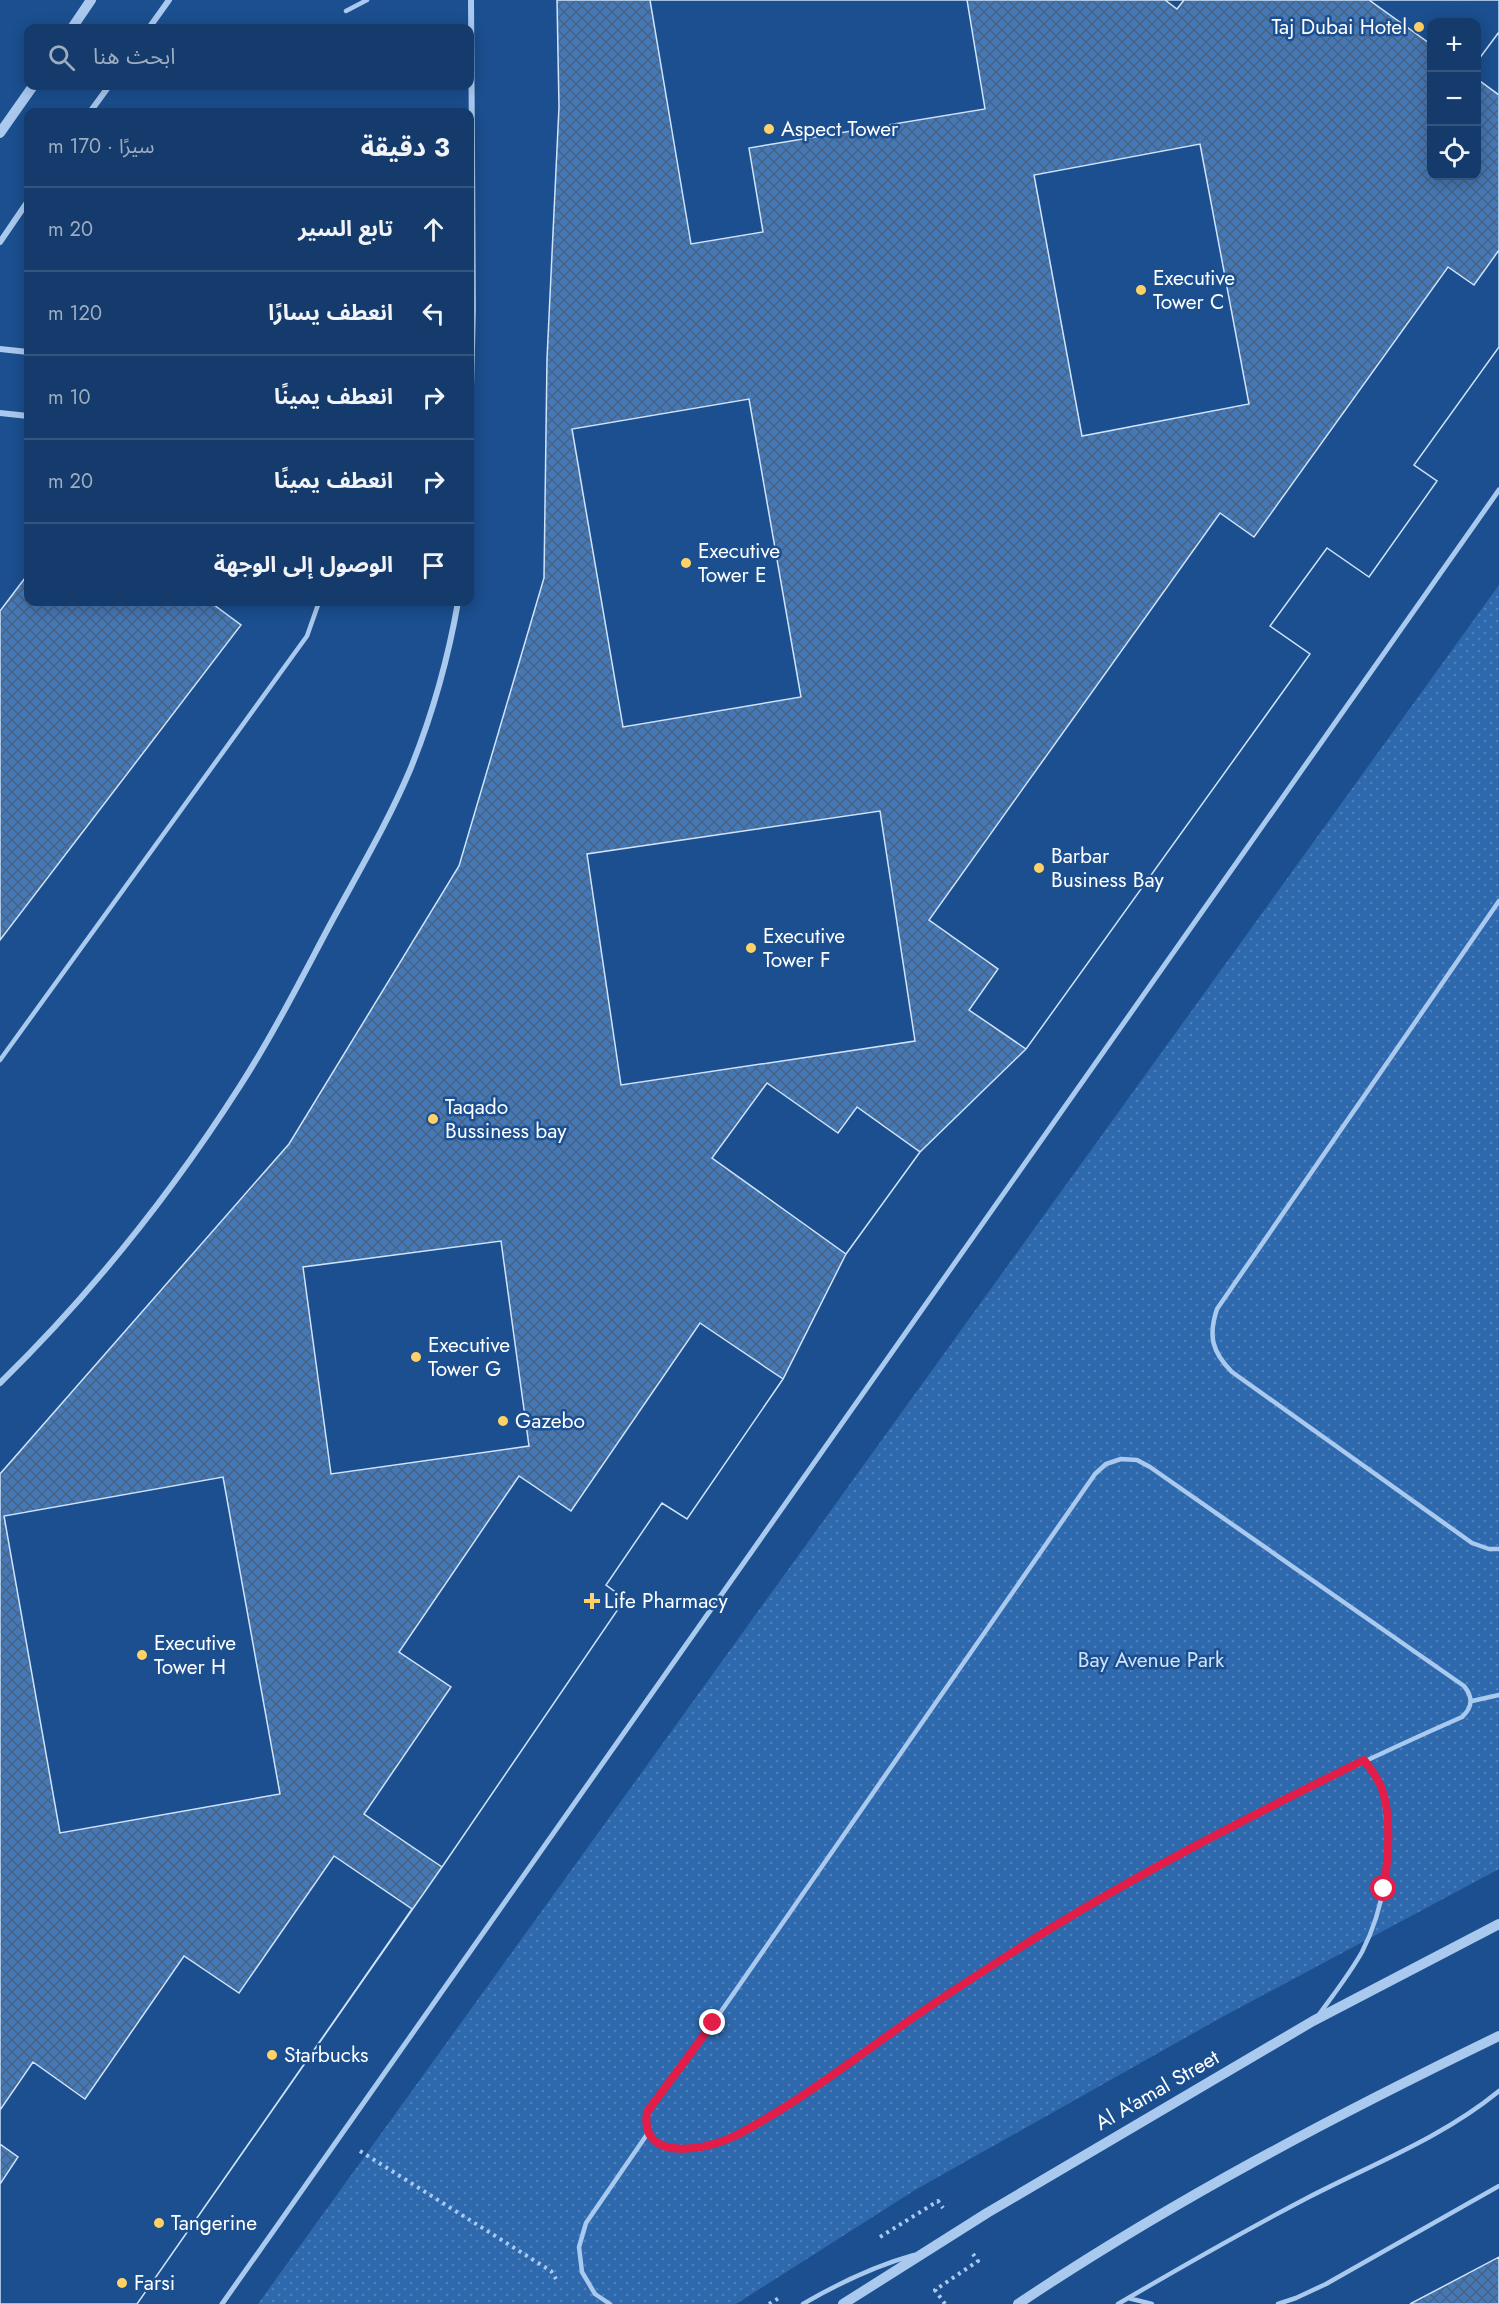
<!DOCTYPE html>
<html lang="ar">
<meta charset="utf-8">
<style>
body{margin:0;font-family:Jost,"Noto Sans Arabic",sans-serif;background:#1d4271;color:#f1f3f6;direction:rtl}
.controls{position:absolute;right:18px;top:18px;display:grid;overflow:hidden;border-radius:12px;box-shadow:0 3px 15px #0003}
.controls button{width:54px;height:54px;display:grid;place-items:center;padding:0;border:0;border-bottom:2px solid #33557e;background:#143b6b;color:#f1f3f6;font:30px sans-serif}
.stop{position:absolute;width:18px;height:18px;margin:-14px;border:4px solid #e11d48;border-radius:50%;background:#fff}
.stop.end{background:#e11d48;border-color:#fff;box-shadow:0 2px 6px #0008}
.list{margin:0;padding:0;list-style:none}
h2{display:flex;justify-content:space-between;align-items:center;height:78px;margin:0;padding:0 24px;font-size:26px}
h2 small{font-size:20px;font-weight:400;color:#9dadc1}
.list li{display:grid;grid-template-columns:39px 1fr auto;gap:18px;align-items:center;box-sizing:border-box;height:84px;padding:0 24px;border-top:2px solid #33557e}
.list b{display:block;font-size:22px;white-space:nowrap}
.list em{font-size:20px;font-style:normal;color:#9dadc1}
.icon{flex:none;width:33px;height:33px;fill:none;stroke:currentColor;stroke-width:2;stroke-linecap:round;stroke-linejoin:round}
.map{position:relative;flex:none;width:1499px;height:2304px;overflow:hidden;direction:ltr}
.search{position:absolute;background:#143b6b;box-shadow:0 3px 15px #0003;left:24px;top:24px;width:450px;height:66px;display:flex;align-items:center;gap:15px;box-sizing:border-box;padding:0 21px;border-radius:12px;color:#9dadc1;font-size:22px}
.panel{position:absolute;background:#143b6b;box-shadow:0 3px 15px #0003;left:24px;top:108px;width:450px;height:498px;border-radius:12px;direction:rtl}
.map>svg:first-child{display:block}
.park{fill:url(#park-dots)}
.building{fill:url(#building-cross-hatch);stroke:#cfe3fa;stroke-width:1.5;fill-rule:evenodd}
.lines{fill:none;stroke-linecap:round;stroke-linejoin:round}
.path{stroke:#a9c9ee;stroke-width:4;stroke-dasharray:3 4.5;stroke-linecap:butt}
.service{stroke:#a9c9ee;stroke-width:4.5}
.pedestrian{stroke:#a9c9ee;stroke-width:5}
.minor{stroke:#a9c9ee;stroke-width:6}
.tertiary{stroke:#a9c9ee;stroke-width:10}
.route{stroke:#e11d48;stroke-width:8}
.poi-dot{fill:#ffd166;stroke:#1b4f8f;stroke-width:2}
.labels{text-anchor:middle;stroke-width:5;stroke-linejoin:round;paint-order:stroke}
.poi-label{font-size:21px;fill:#fff;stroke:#1b4f8f;text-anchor:start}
.park-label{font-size:21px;fill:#cfe3fa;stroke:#1b4f8f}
.street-label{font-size:21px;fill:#fff;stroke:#1b4f8f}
</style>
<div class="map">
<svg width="1499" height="2304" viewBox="0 0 1499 2304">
<defs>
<pattern id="park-dots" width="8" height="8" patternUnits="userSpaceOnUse" patternTransform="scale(1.5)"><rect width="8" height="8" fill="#2e69ad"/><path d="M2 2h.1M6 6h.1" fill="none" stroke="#4d80b9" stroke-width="1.8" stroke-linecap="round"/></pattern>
<pattern id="building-cross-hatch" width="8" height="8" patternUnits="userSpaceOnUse" patternTransform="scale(1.5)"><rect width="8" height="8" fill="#4478b7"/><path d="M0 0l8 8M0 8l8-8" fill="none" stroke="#486282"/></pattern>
</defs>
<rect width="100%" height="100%" fill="#1b4f8f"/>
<path class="park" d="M1499,585v1284l-275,147 -309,174 -179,114h-478z"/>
<path class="building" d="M557,0h942v347l-85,118 23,16 -68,96 -42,-29 -57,78 40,28 -284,395 -106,103 -74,102 -63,125 -96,140 -25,-16 -56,82 19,14 -183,268 -305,437h-137v-830l289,-330 170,-278 85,-288 3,-219 12,-252zM1432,22h44v154h-44z
M650,0h317l18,109 -236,39 14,84 -72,12z
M1165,0h19l-7,9z
M1369,0h130v32l-23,31v-41h-44v23z
M1499,32v63l-23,-17v-15z
M1200,144l49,260 -167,32 -48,-261z
M1499,250v97l-85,118 23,16 -68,96 -42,-29 -57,78 40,28 -284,395 -57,-39 29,-41 -69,-49 291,-407 34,24 194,-270 26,18z
M749,399l52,298 -178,30 -51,-298z
M28,574v28h182l31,23 -241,315v-329z
M880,811l35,230 -294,44 -34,-231z
M767,1083l71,50 19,-26 63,45 -74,102 -134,-96z
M501,1241l28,205 -198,28 -28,-207z
M700,1323l83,56 -96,140 -25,-16 -56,82 19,14 -183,268 -78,-53 87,-127 -52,-35 120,-176 52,35z
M223,1477l57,317 -220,39 -56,-317z
M334,1856l78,53 -275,395h-137v-120l18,-27 -18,-13v-34l33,-48 52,37 99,-143 55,37z
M1499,2257v47h-89z"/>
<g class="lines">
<path class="path" d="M360,2151l191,120 5,8
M880,2237l58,-36 5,7
M769,2304l10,-6
M945,2304l-10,-14 43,-29 -5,-7"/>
<path class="service" d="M346,11l21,-11
M1499,901l-282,408c-9,27 -5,43 15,63l240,171 17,6h10
M0,1060l307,-424 12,-34
M1121,1459l16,1 13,7 314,219c9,11 9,21 -2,31 -154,68 -304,144 -447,233 -43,27 -86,56 -128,86 -37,26 -73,53 -111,76 -25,16 -48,31 -78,36 -27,4 -57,-1 -51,-36l66,-89 382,-549 11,-10z
M1472,1701l27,-6
M1318,2016c15,-21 31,-41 44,-64 22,-43 30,-95 23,-142 -1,-8 -1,-16 -4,-23 -4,-10 -10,-18 -17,-27
M1128,2298l24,6
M610,2304l-15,-10 -13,-22 -3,-25 7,-24 62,-90
M803,2304c36,-21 71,-38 111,-49
M1118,2304c63,-37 126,-73 191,-107 64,-33 134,-60 190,-106
M1278,2304l18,-6 30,-14 173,-98"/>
<path class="pedestrian" d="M222,2304l1277,-1814"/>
<path class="minor" d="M149,28l20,-28
M90,112l19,-26
M0,242l28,-41
M0,349l28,3
M0,413l28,3
M470,427l3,-119 -2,-308
M0,1383c91,-89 171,-189 240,-297 34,-53 62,-109 92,-165 27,-50 56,-99 78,-151 22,-54 38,-111 48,-168"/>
<path class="tertiary" d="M72,28l19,-28
M0,133l33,-47
M843,2304l144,-91 326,-192 186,-97
M1018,2304c152,-102 316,-188 481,-268"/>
</g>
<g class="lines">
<path class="route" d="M713,2023l-66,89c-5,33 20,39 47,36 33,-4 58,-21 86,-38 44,-27 85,-59 127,-88 34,-24 70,-47 106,-70 112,-72 231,-133 351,-192 7,9 14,18 18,29 10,29 6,69 2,100"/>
</g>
<g class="poi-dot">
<circle cx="1419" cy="27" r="6"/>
<circle cx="769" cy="129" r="6"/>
<circle cx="1141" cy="290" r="6"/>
<circle cx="686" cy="563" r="6"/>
<circle cx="1039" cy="868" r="6"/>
<circle cx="751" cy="948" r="6"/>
<circle cx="433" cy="1119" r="6"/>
<circle cx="416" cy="1357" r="6"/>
<circle cx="503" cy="1421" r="6"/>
<path d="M589 1592h6v6h6v6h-6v6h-6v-6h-6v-6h6z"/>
<circle cx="142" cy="1655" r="6"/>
<circle cx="272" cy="2055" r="6"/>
<circle cx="159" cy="2223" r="6"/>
<circle cx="122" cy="2283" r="6"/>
</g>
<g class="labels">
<g class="poi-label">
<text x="1407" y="34" text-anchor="end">Taj Dubai Hotel</text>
<text x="781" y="136">Aspect Tower</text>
<text x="1153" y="285">Executive<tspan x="1153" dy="24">Tower C</tspan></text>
<text x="698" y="558">Executive<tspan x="698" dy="24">Tower E</tspan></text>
<text x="1051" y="863">Barbar<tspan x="1051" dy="24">Business Bay</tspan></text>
<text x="763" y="943">Executive<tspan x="763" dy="24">Tower F</tspan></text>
<text x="445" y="1114">Taqado<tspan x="445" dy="24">Bussiness bay</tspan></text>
<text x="428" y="1352">Executive<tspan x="428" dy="24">Tower G</tspan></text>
<text x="515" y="1428">Gazebo</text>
<text x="604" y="1608">Life Pharmacy</text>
<text x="154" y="1650">Executive<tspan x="154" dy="24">Tower H</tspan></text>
<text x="284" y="2062">Starbucks</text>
<text x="171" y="2230">Tangerine</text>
<text x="134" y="2290">Farsi</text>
</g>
<g class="park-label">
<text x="1151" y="1667">Bay Avenue Park</text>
</g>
<g class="street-label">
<text transform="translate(1157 2090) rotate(-30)" y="7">Al A'amal Street</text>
</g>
</g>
</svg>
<div class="controls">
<button>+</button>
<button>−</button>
<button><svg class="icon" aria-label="locate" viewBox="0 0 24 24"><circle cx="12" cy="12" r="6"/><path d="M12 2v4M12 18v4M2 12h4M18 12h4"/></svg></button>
</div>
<div class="stop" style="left:1384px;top:1889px"></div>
<div class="stop end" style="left:713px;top:2023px"></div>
<div class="search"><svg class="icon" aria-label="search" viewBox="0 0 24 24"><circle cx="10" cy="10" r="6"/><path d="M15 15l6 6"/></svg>ابحث هنا</div>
<section class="panel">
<h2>3 دقيقة<small>سيرًا · 170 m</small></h2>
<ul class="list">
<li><svg class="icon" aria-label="ahead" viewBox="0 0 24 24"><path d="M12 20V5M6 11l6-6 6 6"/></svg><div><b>تابع السير</b></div><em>20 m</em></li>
<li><svg class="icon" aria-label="left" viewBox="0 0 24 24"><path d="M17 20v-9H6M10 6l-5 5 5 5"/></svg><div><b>انعطف يسارًا</b></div><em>120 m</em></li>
<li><svg class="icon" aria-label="right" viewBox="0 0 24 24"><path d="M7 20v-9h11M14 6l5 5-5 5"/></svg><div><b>انعطف يمينًا</b></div><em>10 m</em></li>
<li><svg class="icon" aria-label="right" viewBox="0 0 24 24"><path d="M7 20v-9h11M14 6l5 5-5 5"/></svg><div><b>انعطف يمينًا</b></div><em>20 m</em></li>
<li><svg class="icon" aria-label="arrive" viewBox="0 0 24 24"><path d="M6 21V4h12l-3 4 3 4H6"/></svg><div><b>الوصول إلى الوجهة</b></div></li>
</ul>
</section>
</div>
